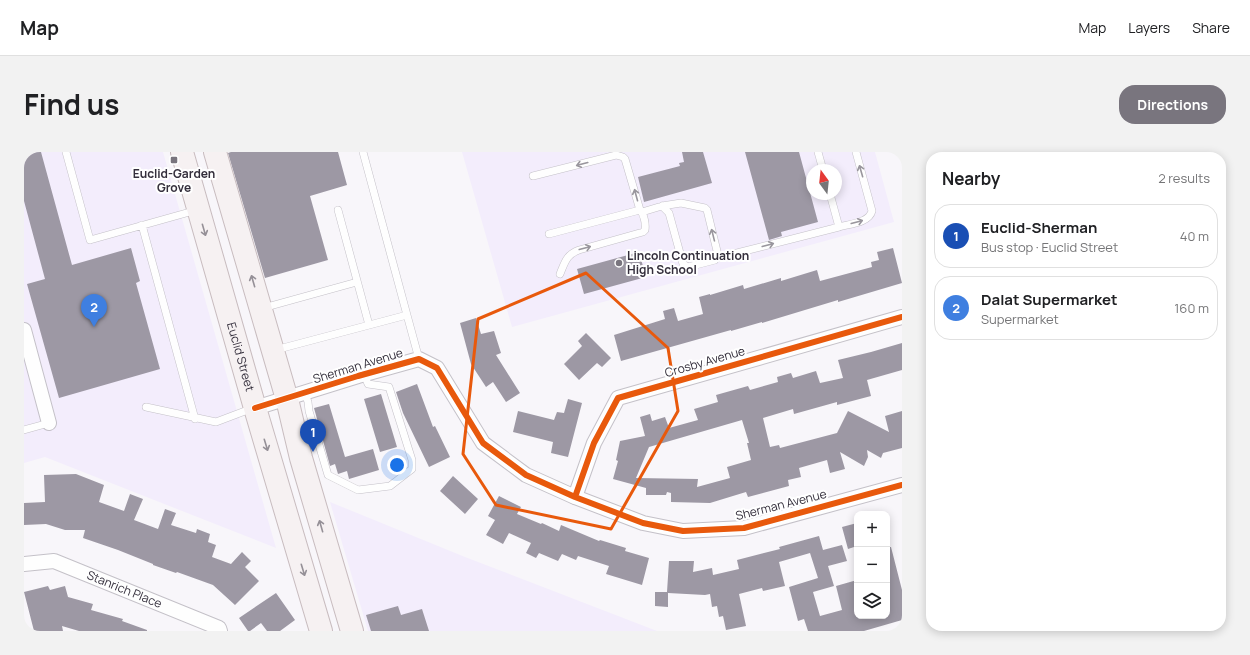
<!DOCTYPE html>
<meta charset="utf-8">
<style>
body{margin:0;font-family:Manrope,sans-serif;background:#f2f2f2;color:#202124}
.controls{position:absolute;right:12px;bottom:12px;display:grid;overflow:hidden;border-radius:8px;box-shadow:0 2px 10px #0003}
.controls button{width:36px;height:36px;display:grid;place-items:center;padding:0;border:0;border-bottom:1px solid #e0e0e0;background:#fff;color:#202124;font:20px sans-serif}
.compass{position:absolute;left:782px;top:12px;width:36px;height:36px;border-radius:50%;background:#fff;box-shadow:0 2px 10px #0003;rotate:345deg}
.you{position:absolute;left:373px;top:313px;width:14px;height:14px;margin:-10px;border:3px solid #fff;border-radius:50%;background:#1a73e8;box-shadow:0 0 0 6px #1a73e833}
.badge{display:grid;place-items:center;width:26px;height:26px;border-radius:50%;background:#79757e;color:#fff;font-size:13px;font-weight:700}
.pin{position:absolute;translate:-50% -33px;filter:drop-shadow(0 1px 2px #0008)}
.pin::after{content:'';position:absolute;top:21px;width:14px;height:12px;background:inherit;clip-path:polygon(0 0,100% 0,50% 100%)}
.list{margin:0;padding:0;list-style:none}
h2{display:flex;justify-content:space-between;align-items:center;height:52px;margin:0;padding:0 16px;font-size:17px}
h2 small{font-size:13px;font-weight:400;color:#757577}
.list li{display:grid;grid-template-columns:26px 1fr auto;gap:12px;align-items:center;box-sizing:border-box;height:64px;margin:0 8px 8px;padding:0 8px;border:1px solid #e0e0e0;border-radius:16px}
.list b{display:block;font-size:15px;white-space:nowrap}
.list p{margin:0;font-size:13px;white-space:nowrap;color:#757577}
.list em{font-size:13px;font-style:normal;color:#757577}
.icon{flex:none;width:22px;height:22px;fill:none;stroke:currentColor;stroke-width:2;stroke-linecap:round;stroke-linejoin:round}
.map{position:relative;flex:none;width:878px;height:479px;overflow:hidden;border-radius:16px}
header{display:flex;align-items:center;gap:24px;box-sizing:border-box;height:56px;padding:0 20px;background:#fff;border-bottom:1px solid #e0e0e0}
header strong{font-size:19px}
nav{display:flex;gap:22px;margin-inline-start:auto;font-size:14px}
.intro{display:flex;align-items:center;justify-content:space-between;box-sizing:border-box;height:96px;padding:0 24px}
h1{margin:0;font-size:28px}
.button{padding:10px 18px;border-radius:16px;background:#79757e;color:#fff;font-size:14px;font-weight:700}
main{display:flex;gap:24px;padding:0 24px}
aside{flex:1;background:#fff;border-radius:16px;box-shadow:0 2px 10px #0003}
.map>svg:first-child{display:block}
.built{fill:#f3edfc;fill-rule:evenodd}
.building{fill:#9d98a4;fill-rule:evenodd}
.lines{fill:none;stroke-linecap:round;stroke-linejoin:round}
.lane-casing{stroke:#c4c1c8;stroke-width:8}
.street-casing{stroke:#c4c1c8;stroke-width:16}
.primary-casing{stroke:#c8bcbf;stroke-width:24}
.lane{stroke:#fefefe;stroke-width:7}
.street{stroke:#fefefe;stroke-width:14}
.primary{stroke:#f6f1f2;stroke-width:22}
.cycleway-casing{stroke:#fff;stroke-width:8}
.cycleway{stroke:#e8590c;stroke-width:6}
.oneway{stroke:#99969d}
.oneway2{stroke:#959097}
.marked{fill:none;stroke:#e8590c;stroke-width:3;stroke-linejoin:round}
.poi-dot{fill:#79757e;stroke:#fff;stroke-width:1.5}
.labels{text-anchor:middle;stroke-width:4;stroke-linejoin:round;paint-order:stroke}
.poi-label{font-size:12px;font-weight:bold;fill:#342f3c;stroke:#fff}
.street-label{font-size:12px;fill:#342f3c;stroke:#fff}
</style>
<header>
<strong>Map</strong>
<nav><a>Map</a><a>Layers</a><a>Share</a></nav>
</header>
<div class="intro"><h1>Find us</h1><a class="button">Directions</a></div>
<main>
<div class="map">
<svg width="878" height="479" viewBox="0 0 878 479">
<rect width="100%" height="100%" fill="#f8f6fa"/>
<path class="built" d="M0,0h139l113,396 -231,-91 -21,6z
M438,0h413l19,70 -382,105zM788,18h24v24h-24z
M306,350l135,55 192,74h-289z"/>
<path class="building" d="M0,0h17l31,113 59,-17 9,33 -4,2 24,86 -101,29 -32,-114 18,-5 -21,-78z
M207,0h107l9,33 -37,11 18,64 -63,18 -37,-125z
M658,0h21l9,31 -68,19 -6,-25 42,-11 -1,-3 5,-1z
M721,0h54l19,70 -37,10 1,4 -13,4z
M869,96l9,35 -64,19v-2l-76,23v-1l-31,9v-1l-110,31 -7,-26 51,-16 -2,-8 11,-3 4,13 25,-7 -4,-17 11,-3v1l33,-10 1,4 37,-11v3l36,-11 3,11 52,-14 -1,-5 8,-2 -2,-8z
M615,100l7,25 -62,17 -7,-25z
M452,166l5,16 13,-3 7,22 -5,2 24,38 -14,9 -13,-20 -7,5 -15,-23 -11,-41z
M562,181l25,25 -9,9 -5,-4 -18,17 -15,-16 18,-18 -4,-5z
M878,191v27l-35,10 4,16 -34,9v-3l-43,12 -1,-5 -30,9 7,29 9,-2 1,3 57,-15 11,-22 41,21 -4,-16 17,-5v37l-19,5 -2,5 -14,-8 1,7 -4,9 -24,-14 5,17 -15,4 -3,-13 -28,8 2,9 -13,3 1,6 -41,11 -2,-5 -36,11 -39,-1v-9l-4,-1 -1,3h-20v-7l-33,-9 5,-18 -2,-1 4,-19 25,-5 -5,-19 10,-3 2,7 13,-4 4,11 29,-8 -4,-11 24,-7 -2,-7 32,-9 2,4 28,-8 -1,-5 14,-4 2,5 23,-7 4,12 23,-5 -5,-18 33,-8zM718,268l7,23h-2l4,17 -24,7 3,11 -33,9 1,-8 -62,-1 13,-31z
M393,232l16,43 2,-1 15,31 -21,10 -26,-54 -7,-21z
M357,242l16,53 -17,5 -16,-53z
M544,247l14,4 -14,54 -17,-4 2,-11 -40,-10 5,-21 36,9 3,-8 7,1z
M305,252l16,53 28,-8 6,21 -30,9 -2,-8 -9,3 -3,-10 -5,2 -16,-58z
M52,322l28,11 -5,17 25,9 6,-17 13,5 -9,21 24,9 7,-20 11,4 -5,12 25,8 1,-4 13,5 -2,8 8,3 -4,12 19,7 11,-12 9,9 -6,6 14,14 -24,24 -22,-20 -36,-13 -1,1 -23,-8v-1l-35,-14 -35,-12 2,-8h-20l-19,-6 -22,1v-22l21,-1 -1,-27z
M429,324l25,23 -13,15 -25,-23z
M475,344l22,11 -4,7 24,10 1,-1 17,8 2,-6 38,16 1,-1 26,8 -1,3 24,7 -7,27 -36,-11 3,-8 -31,-10 -2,4 -14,-6 -4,7 -19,-8 -3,5 -10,-5 5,-10 -22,-10 -6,11 -17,-9 9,-15 -7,-4z
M833,371v23l-9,3 -6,-22z
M795,384l4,14 19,-5 5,16 -19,5 6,20 -21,6 7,24 22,-6 -6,-24 21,-6v36h30v-69h4l11,43v30l-38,11h-56l-4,-12 -6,2 -9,-34 29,-9 -8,-25 -31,9 6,24 -22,5 -1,-3 -23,6 7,32 -20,4 -3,-14 -4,1 -2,-11 -5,1 -2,-13 -5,1 -37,-2v14l-13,-1v-14h12l2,-31h25l-1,11 19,-4 1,7 26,-6 -2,-9 43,-11 -1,-2z
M24,434l2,4 15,-4 3,11 25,7 -2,6 32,9 -1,2 25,9v1h-68l-17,-5 1,5h-29l-10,-39z
M252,441l19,27 -15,11h-13l-6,-8 -11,8h-2l-9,-13z
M374,454l3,9 21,-6 7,22h-58l-5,-16z"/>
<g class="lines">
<g class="lane-casing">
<path id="lane" d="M42,0l24,88 107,-30
M794,0l5,18
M509,24l83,-21 7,2 2,2 15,51
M806,42l9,33c10,-3 30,-4 33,-16l-16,-59
M314,58l31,115
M618,60l20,-6 19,-3 24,5 2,2 11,45 -3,5 -27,7 -5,-3 -14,-51 -7,-7
M118,73l53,194
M525,82l87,-23 4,-1c4,4 6,14 5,20l-2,2 -64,18c-13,5 -14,12 -19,24
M693,106l122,-31
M239,156l94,-26
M383,163l12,44
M251,198l132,-35 -44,-163
M281,241l3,9 1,9 19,64 30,15 32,-4 22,-17v-9l-23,-73 -21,-3 -4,-10
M122,255l70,15 37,-14
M0,278l25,-7"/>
</g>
<g class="street-casing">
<g id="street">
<path d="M0,178l25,93"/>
<path d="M231,256l103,-32 61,-17 18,9 46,75 43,32 49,22 68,26 40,8 61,-3 158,-43"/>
<path d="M551,345l19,-54 24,-45 284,-81"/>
<path id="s1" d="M0,412l30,-3 165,67 1,3"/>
</g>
</g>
<g class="primary-casing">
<g id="primary">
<path id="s2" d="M158,0l73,256 66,223"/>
<path d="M191,0l72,247 14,59 51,173"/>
</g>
</g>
<use href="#lane" class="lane"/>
<use href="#street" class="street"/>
<use href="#primary" class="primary"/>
<g class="cycleway-casing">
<path id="cycleway" d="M231,256l103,-32 61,-17 18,9 46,75 43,32 49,22 68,26 40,8 61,-3 158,-43
M551,345l19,-54 24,-45 284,-81"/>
</g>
<use href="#cycleway" class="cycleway"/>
</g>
<defs><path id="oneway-shaft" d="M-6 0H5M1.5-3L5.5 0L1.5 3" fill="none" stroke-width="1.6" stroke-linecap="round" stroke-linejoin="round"/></defs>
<g class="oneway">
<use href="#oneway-shaft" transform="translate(558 12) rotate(165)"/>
<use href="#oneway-shaft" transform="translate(837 19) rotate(-106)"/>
<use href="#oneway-shaft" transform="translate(612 43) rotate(-105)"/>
<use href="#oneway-shaft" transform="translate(833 70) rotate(-15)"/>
<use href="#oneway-shaft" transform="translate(689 83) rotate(-104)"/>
<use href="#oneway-shaft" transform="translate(744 93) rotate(-15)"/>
<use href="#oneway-shaft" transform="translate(561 96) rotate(-15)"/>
</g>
<g class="oneway2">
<use href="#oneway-shaft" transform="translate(180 78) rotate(74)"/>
<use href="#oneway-shaft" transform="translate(229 129) rotate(-106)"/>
<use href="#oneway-shaft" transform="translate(242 293) rotate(73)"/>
<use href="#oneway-shaft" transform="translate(297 374) rotate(-106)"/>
<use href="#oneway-shaft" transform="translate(279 418) rotate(73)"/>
</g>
<path class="marked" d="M562,121l82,75 10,63 -67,118 -115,-24 -33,-51 15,-135z"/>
<g class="poi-dot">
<rect x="146" y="4" width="8" height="8" rx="2"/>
<circle cx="595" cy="111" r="4"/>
</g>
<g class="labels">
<g class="poi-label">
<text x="150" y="26">Euclid-Garden<tspan x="150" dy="14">Grove</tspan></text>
<text x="603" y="108" text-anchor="start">Lincoln Continuation<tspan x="603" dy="14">High School</tspan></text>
</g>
<g class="street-label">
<text dy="4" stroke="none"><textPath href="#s2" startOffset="213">Euclid Street</textPath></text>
<text transform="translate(681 210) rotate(-16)" y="4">Crosby Avenue</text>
<text transform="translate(334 214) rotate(-17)" y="4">Sherman Avenue</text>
<text transform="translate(757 353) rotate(-14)" y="4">Sherman Avenue</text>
<text dy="4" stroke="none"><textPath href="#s1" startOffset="106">Stanrich Place</textPath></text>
</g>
</g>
</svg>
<div class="controls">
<button>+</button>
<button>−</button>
<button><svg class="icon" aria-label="layers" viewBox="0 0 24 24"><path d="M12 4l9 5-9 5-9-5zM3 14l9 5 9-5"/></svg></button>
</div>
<svg class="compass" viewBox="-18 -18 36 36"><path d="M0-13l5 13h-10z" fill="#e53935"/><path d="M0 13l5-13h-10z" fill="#757577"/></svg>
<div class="you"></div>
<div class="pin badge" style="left:289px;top:300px;background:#1a4fb4">1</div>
<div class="pin badge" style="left:70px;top:175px;background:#3f7fe0">2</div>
</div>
<aside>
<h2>Nearby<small>2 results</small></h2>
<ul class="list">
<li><span class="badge" style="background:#1a4fb4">1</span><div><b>Euclid-Sherman</b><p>Bus stop · Euclid Street</p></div><em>40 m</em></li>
<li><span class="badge" style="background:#3f7fe0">2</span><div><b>Dalat Supermarket</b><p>Supermarket</p></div><em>160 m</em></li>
</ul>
</aside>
</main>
